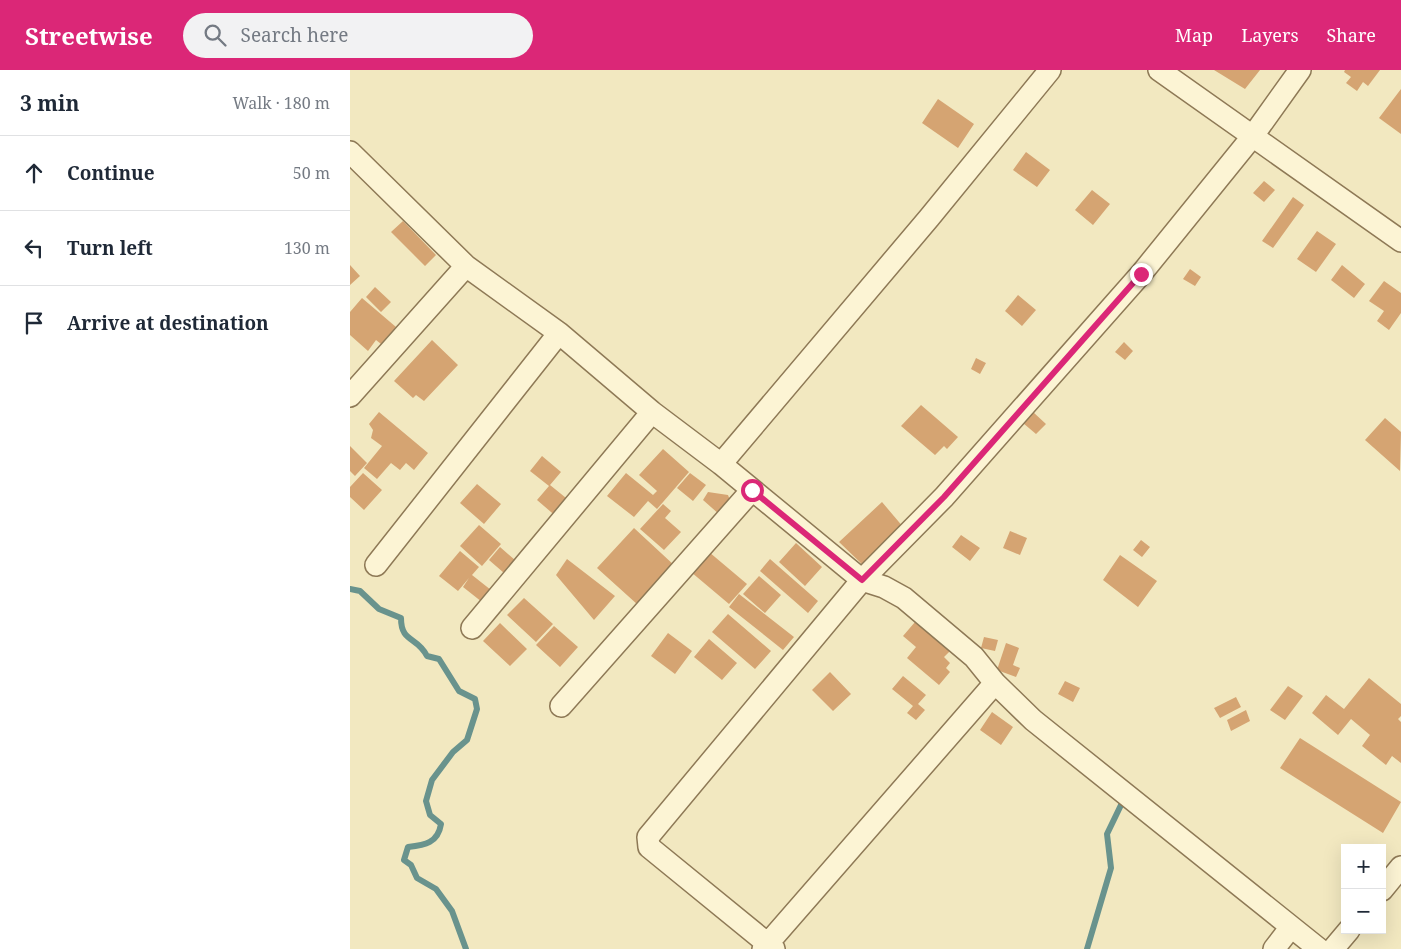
<!DOCTYPE html>
<meta charset="utf-8">
<style>
body{margin:0;font-family:"Noto Serif",serif;background:#f2f2f3;color:#1f2937}
.controls{position:absolute;right:15px;bottom:15px;display:grid;overflow:hidden;border-radius:0px;box-shadow:0 5px 20px #0002}
.controls button{width:45px;height:45px;display:grid;place-items:center;padding:0;border:0;border-bottom:1px solid #e0e1e3;background:#fff;color:#1f2937;font:25px sans-serif}
.stop{position:absolute;width:15px;height:15px;margin:-11px;border:4px solid #db2777;border-radius:50%;background:#fff}
.stop.end{background:#db2777;border-color:#fff;box-shadow:0 1px 5px #0008}
.list{margin:0;padding:0;list-style:none}
h2{display:flex;justify-content:space-between;align-items:center;height:65px;margin:0;padding:0 20px;font-size:21px}
h2 small{font-size:16px;font-weight:400;color:#747a83}
.list li{display:grid;grid-template-columns:32px 1fr auto;gap:15px;align-items:center;box-sizing:border-box;height:75px;padding:0 20px;border-top:1px solid #e0e1e3}
.list b{display:block;font-size:19px;white-space:nowrap}
.list em{font-size:16px;font-style:normal;color:#747a83}
.icon{flex:none;width:28px;height:28px;fill:none;stroke:currentColor;stroke-width:2;stroke-linecap:round;stroke-linejoin:round}
.map{position:relative;flex:none;width:1051px;height:879px;overflow:hidden}
header{display:flex;align-items:center;gap:30px;box-sizing:border-box;height:70px;padding:0 25px;background:#db2777;color:#fff}
header strong{font-size:24px}
nav{display:flex;gap:28px;margin-inline-start:auto;font-size:18px}
.search{width:350px;height:45px;background:#f2f2f3;display:flex;align-items:center;gap:12px;box-sizing:border-box;padding:0 18px;border-radius:28px;color:#747a83;font-size:19px}
main{display:flex}
aside{flex:1;background:#fff}
.map>svg:first-child{display:block}
.lines{fill:none;stroke-linecap:round;stroke-linejoin:round}
.stream{stroke:#69938d;stroke-width:6}
.building{fill:#d5a472}
.street-casing{stroke:#8e7956;stroke-width:24}
.street{stroke:#fcf4d4;stroke-width:21}
.route{stroke:#db2777;stroke-width:6}
</style>
<header>
<strong>Streetwise</strong>
<div class="search"><svg class="icon" aria-label="search" viewBox="0 0 24 24"><circle cx="10" cy="10" r="6"/><path d="M15 15l6 6"/></svg>Search here</div>
<nav><a>Map</a><a>Layers</a><a>Share</a></nav>
</header>
<main>
<aside>
<h2>3 min<small>Walk · 180 m</small></h2>
<ul class="list">
<li><svg class="icon" aria-label="ahead" viewBox="0 0 24 24"><path d="M12 20V5M6 11l6-6 6 6"/></svg><div><b>Continue</b></div><em>50 m</em></li>
<li><svg class="icon" aria-label="left" viewBox="0 0 24 24"><path d="M17 20v-9H6M10 6l-5 5 5 5"/></svg><div><b>Turn left</b></div><em>130 m</em></li>
<li><svg class="icon" aria-label="arrive" viewBox="0 0 24 24"><path d="M6 21V4h12l-3 4 3 4H6"/></svg><div><b>Arrive at destination</b></div></li>
</ul>
</aside>
<div class="map">
<svg width="1051" height="879" viewBox="0 0 1051 879">
<rect width="100%" height="100%" fill="#f2e8c0"/>
<g class="lines">
<path class="stream" d="M0,519l10,2 19,18 22,9c0,25 16,18 26,38l12,3 20,32 16,8 2,10 -10,31 -14,12 -21,28 -6,21 4,14 11,9c-3,19 -16,21 -33,23l-4,13 7,5 6,13 19,11 16,22 14,38
M737,879l24,-81 -4,-34 14,-29"/>
</g>
<path class="building" d="M864,0h46l-15,19z
M995,0h35l-12,16 -5,-4 -6,9 -11,-8 5,-6 -7,-5z
M1051,19v45l-22,-16z
M588,29l36,25 -16,24 -36,-25z
M676,82l24,18 -13,17 -24,-17z
M914,111l11,9 -11,12 -11,-9z
M742,120l18,14 -17,21 -18,-15z
M943,127l11,8 -31,43 -11,-7z
M53,151l33,34 -11,11 -34,-34z
M967,161l19,13 -20,28 -19,-13z
M0,195l10,11 -10,9z
M992,195l23,19 -11,14 -23,-18z
M840,199l11,8 -6,9 -12,-7z
M1034,211l17,12v20l-12,17 -12,-9 7,-10 -15,-10z
M25,217l16,15 -10,10 -15,-15z
M668,225l18,15 -14,16 -17,-15z
M12,228l34,29 -15,17 -5,-4 -8,11 -18,-16v-23z
M82,270l26,25 -34,36 -8,-6 -3,3 -19,-17z
M774,272l9,9 -8,9 -10,-8z
M626,288l10,5 -6,11 -9,-5z
M571,335l37,32 -11,12 -3,-3 -9,9 -34,-29z
M29,342l49,41 -14,17 -8,-7 -6,7 -9,-7 -14,16 -13,-11 18,-22 -11,-8 2,-8 -4,-6z
M683,342l13,12 -10,10 -13,-11z
M1035,348l16,14 -1,39 -35,-31z
M0,376l17,17 -12,13 -5,-5z
M313,379l26,23 -32,37 -9,-8 -14,16 -27,-21 19,-23 27,22 4,-4 -18,-16z
M192,386l19,16 -11,13 21,17 -13,16 -21,-18 12,-14 -19,-15z
M13,403l19,17 -18,20 -14,-13v-10z
M340,403l16,12 -13,16 -16,-13z
M127,414l24,20 -17,20 -24,-21z
M358,422l20,3 3,8 -11,12 -17,-15z
M532,432l22,26 -39,39 -26,-25z
M313,434l8,7 -6,7 16,14 -17,18 -24,-21z
M129,455l22,19 -19,22 -22,-20z
M284,458l41,38 -37,39 -41,-37z
M660,461l17,7 -7,17 -17,-7z
M611,465l19,13 -10,13 -18,-14z
M791,470l9,7 -8,10 -9,-7z
M446,473l26,24 -17,19 -26,-24z
M150,477l15,13 -11,13 -15,-13z
M110,481l19,16 -7,8 19,15 -9,12 -19,-15 6,-9 -11,13 -19,-15z
M359,482l38,32 -18,20 -38,-32z
M770,485l37,26 -19,26 -35,-27z
M217,489l48,37 -21,24 -38,-45z
M420,489l48,42 -10,12 -48,-42z
M409,506l22,19 -16,18 -22,-19z
M389,524l55,43 -11,13 -54,-43z
M174,528l29,26 -17,18 -29,-27z
M378,544l43,37 -16,18 -43,-37z
M565,552l35,29 -6,6 6,6 -4,5 4,4 -11,13 -32,-27 9,-11 -13,-11z
M150,553l27,26 -17,17 -27,-25z
M204,556l24,21 -18,20 -24,-22z
M318,563l24,18 -17,23 -24,-18z
M634,567l14,3 -3,11 -14,-3z
M359,569l28,24 -15,17 -28,-23z
M656,573l13,5 -6,17 7,3 -4,9 -19,-7z
M480,602l21,22 -18,17 -21,-21z
M553,606l23,19 -8,9 7,6 -9,10 -9,-7 6,-7 -21,-17z
M1019,608l32,26v12l-3,3 3,3v41l-9,-7 -6,9 -24,-19 8,-11 -19,-16 -13,16 -26,-22 14,-18 18,14z
M715,611l15,7 -7,14 -15,-8z
M938,616l15,10 -18,24 -15,-10z
M886,627l5,10 -21,11 -6,-10z
M896,640l4,11 -19,10 -4,-11z
M642,642l21,15 -12,18 -21,-15z
M950,668l101,64 -18,31 -103,-65z"/>
<g class="lines">
<g class="street-casing">
<path id="street" d="M809,0l242,171
M0,82l116,114 93,67 93,79 69,52 141,116 22,7 20,11 70,59 21,26 38,37 286,229
M0,326l116,-130
M371,394l208,-246 121,-148
M26,495l183,-232
M122,558l180,-216
M211,636l191,-216
M1032,820l19,-23
M413,879l232,-266
M424,879l-125,-102 -1,-10 214,-257 82,-83 197,-223 111,-137 48,-67
M924,879l17,-22
M983,879l16,-19"/>
</g>
<use href="#street" class="street"/>
</g>
<g class="lines">
<path class="route" d="M402,420l110,90 82,-83 197,-223"/>
</g>
</svg>
<div class="controls">
<button>+</button>
<button>−</button>
</div>
<div class="stop" style="left:402px;top:420px"></div>
<div class="stop end" style="left:791px;top:204px"></div>
</div>
</main>
